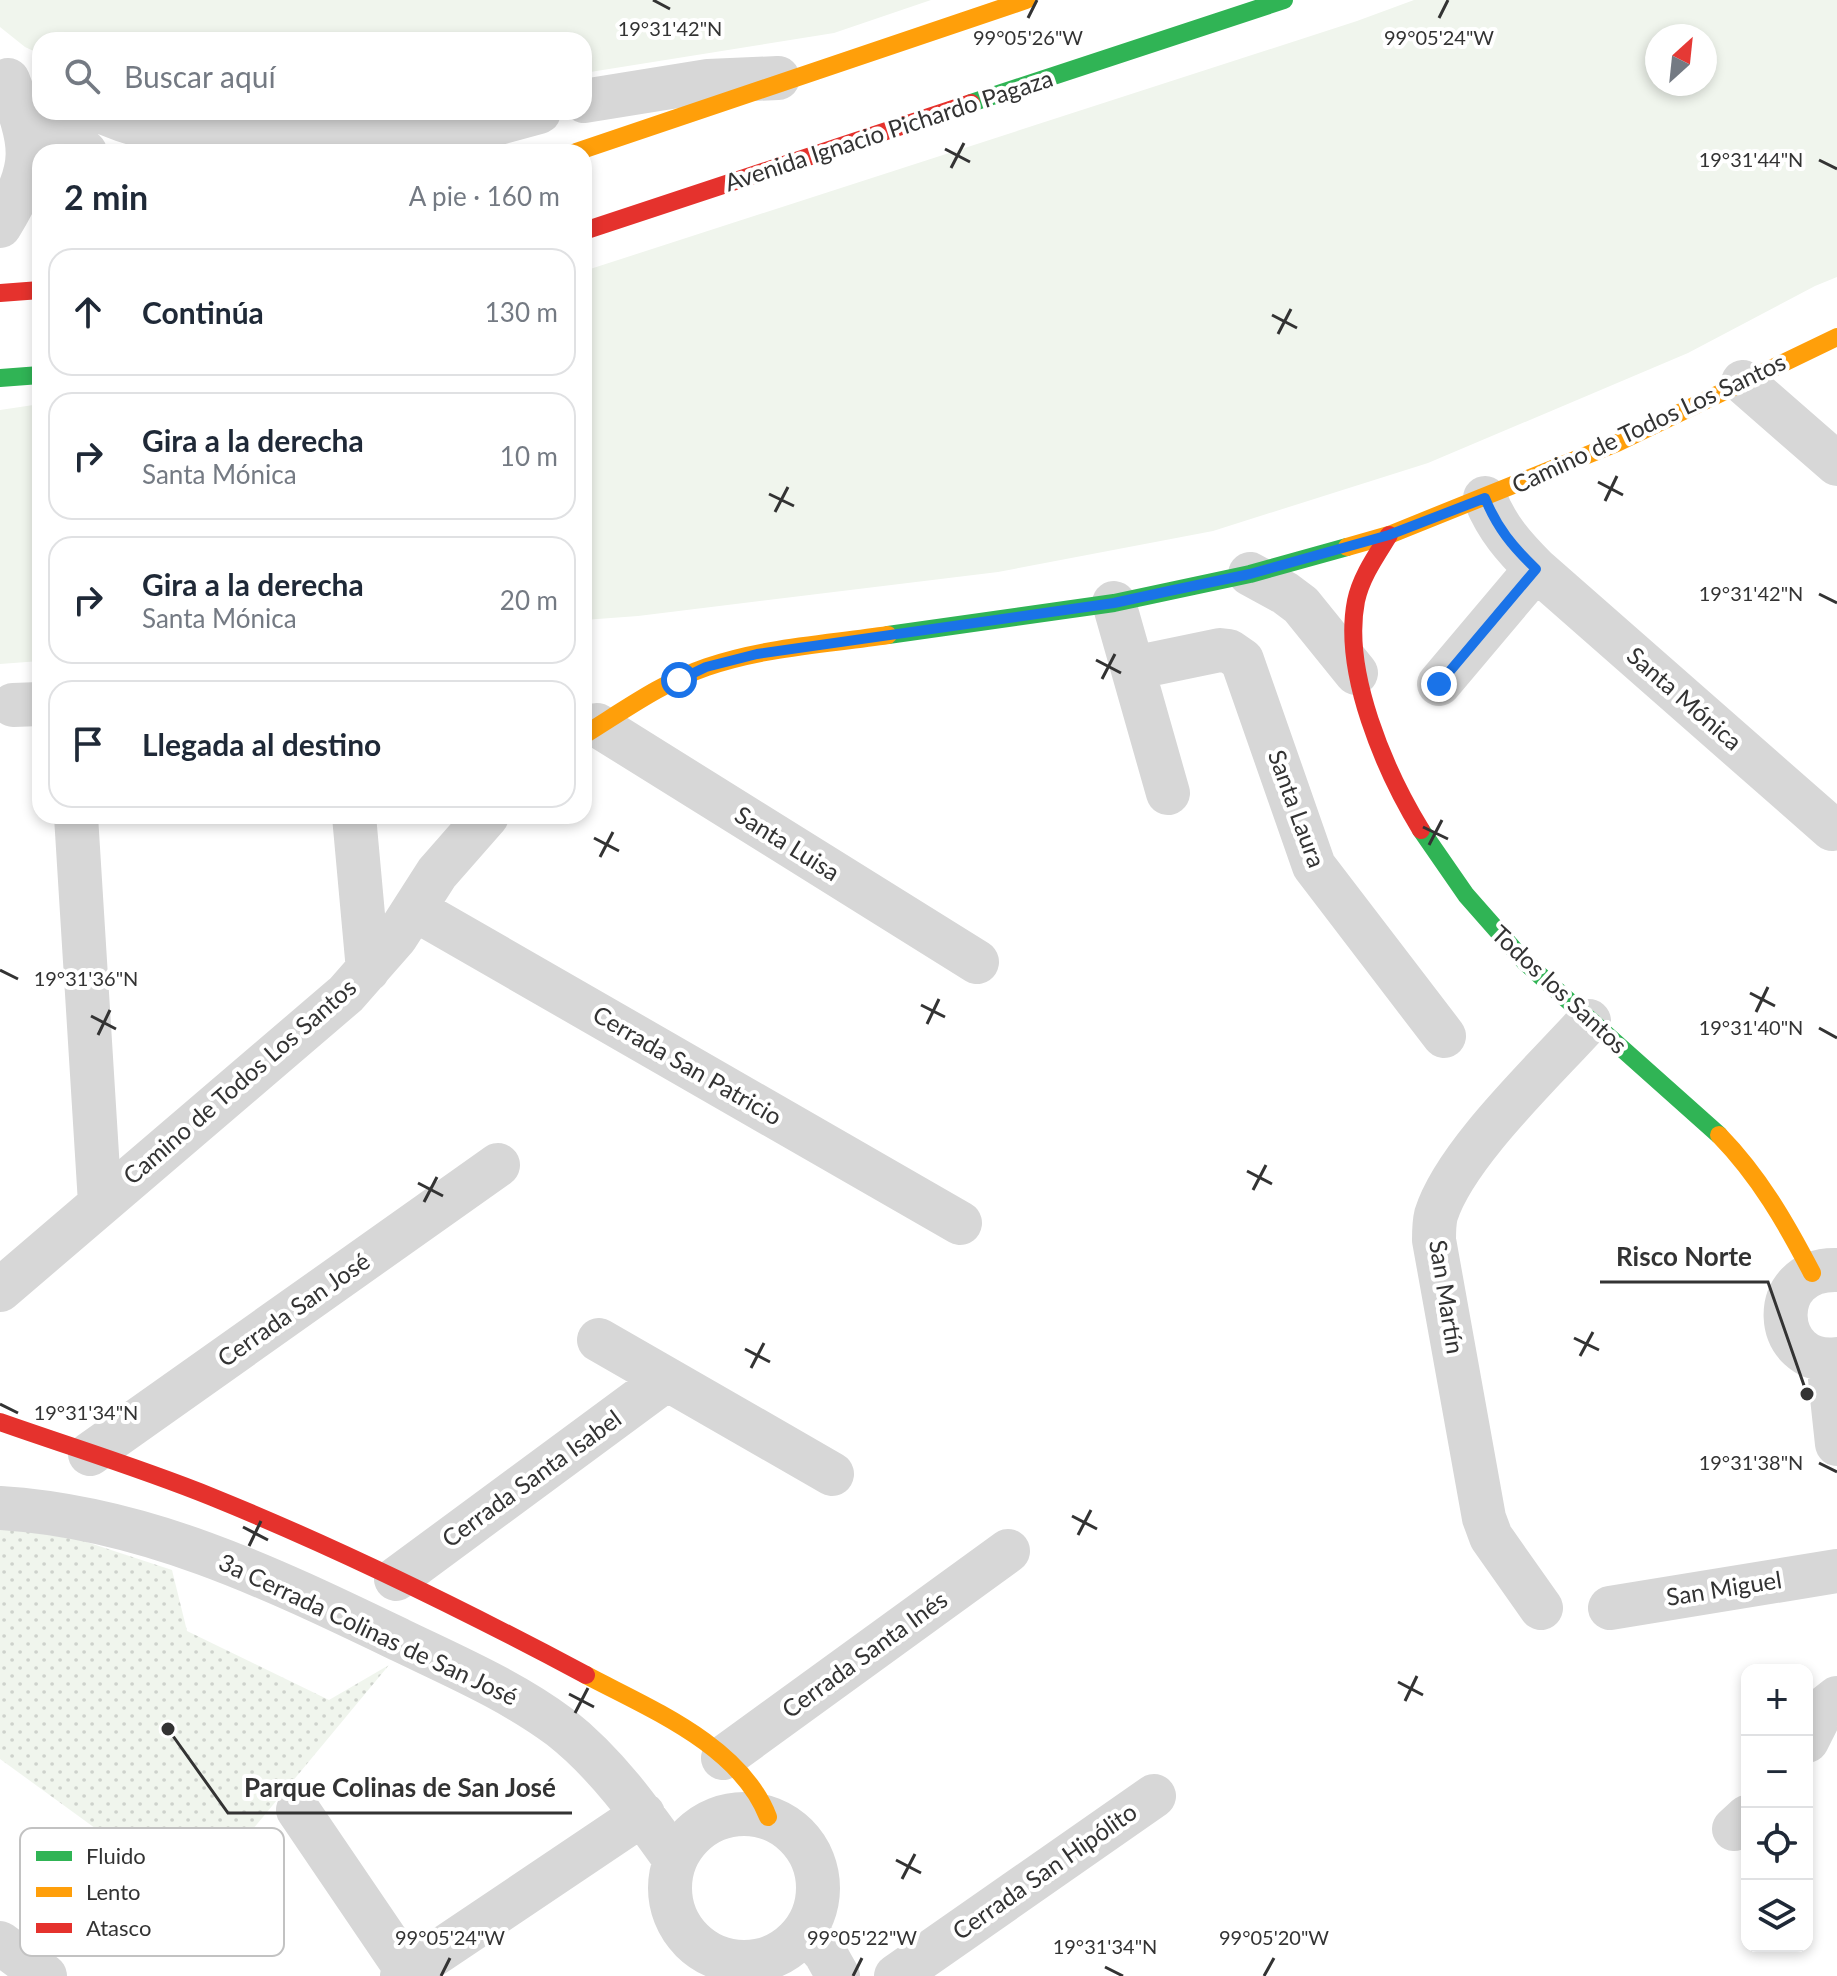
<!DOCTYPE html>
<html lang="es">
<meta charset="utf-8">
<style>
body{margin:0;font-family:Lato,sans-serif;background:#f6f6f7;color:#1f2937}
.controls{position:absolute;right:24px;bottom:24px;display:grid;overflow:hidden;border-radius:16px;box-shadow:0 4px 12px #0003}
.controls button{width:72px;height:72px;display:grid;place-items:center;padding:0;border:0;border-bottom:2px solid #e0e1e3;background:#fff;color:#1f2937;font:40px sans-serif}
.compass{position:absolute;left:1645px;top:24px;width:72px;height:72px;border-radius:50%;background:#fff;box-shadow:0 4px 12px #0003;rotate:27deg}
.stop{position:absolute;width:24px;height:24px;margin:-18px;border:6px solid #1a73e8;border-radius:50%;background:#fff}
.stop.end{background:#1a73e8;border-color:#fff;box-shadow:0 2px 8px #0008}
.list{margin:0;padding:0;list-style:none}
h2{display:flex;justify-content:space-between;align-items:center;height:104px;margin:0;padding:0 32px;font-size:34px}
h2 small{font-size:26px;font-weight:400;color:#747a83}
.list li{display:grid;grid-template-columns:52px 1fr auto;gap:24px;align-items:center;box-sizing:border-box;height:128px;margin:0 16px 16px;padding:0 16px;border:2px solid #e0e1e3;border-radius:24px}
.list b{display:block;font-size:30px;white-space:nowrap}
.list p{margin:0;font-size:26px;white-space:nowrap;color:#747a83}
.list em{font-size:26px;font-style:normal;color:#747a83}
.icon{flex:none;width:44px;height:44px;fill:none;stroke:currentColor;stroke-width:2;stroke-linecap:round;stroke-linejoin:round}
.map{position:relative;flex:none;width:1837px;height:1976px;overflow:hidden}
.search{position:absolute;background:#fff;box-shadow:0 4px 12px #0003;left:32px;top:32px;width:560px;height:88px;display:flex;align-items:center;gap:20px;box-sizing:border-box;padding:0 28px;border-radius:24px;color:#747a83;font-size:30px}
.panel{position:absolute;background:#fff;box-shadow:0 4px 12px #0003;left:32px;top:144px;width:560px;height:680px;border-radius:24px}
.map>svg:first-child{display:block}
.green{fill:#f0f5ed;fill-rule:evenodd}
.park{fill:url(#park-dots)}
.lines{fill:none;stroke-linecap:round;stroke-linejoin:round}
.street{stroke:#d7d7d7;stroke-width:44}
.fast{stroke:#30b455;stroke-width:18}
.slow{stroke:#ff9f0a;stroke-width:18}
.jam{stroke:#e5322d;stroke-width:18}
.route{stroke:#1a73e8;stroke-width:10}
.ticks{fill:none;stroke:#333;stroke-width:3}
.labels{text-anchor:middle;stroke-width:8;stroke-linejoin:round;paint-order:stroke}
.street-label{font-size:24px;fill:#333;stroke:#fff}
.key{fill:#fff;stroke:#c2c2c2;stroke-width:2}
.key-label{font-size:22px;fill:#333}
.ticks-label{font-size:20px;text-anchor:middle;fill:#333;stroke:#fff;stroke-width:8;stroke-linejoin:round;paint-order:stroke}
.leader{fill:none;stroke:#333;stroke-width:3}
.callout-dot{fill:#333;stroke:#fff;stroke-width:3}
.callout-label{font-size:26px;text-anchor:middle;font-weight:bold;fill:#333;stroke:#fff;stroke-width:8;stroke-linejoin:round;paint-order:stroke}
</style>
<div class="map">
<svg width="1837" height="1976" viewBox="0 0 1837 1976">
<defs>
<pattern id="park-dots" width="8" height="8" patternUnits="userSpaceOnUse" patternTransform="scale(2)"><rect width="8" height="8" fill="#f0f5ed"/><path d="M2 2h.1M6 6h.1" fill="none" stroke="#ced2cc" stroke-width="1.8" stroke-linecap="round"/></pattern>
</defs>
<rect width="100%" height="100%" fill="#fff"/>
<path class="green" d="M0,0h931l-97,33 -250,40v-33h-544v14l-15,-7 -25,-20z
M1414,0h423v277l-22,9 -127,67 -260,110 -215,68 -215,41 -360,44 -54,4v-349l773,-250zM1657,36h48v48h-48z
M40,404v257l-40,3v-254z"/>
<path class="park" d="M0,1525l47,4 125,41 15,61 142,69 60,-35 -195,235 -194,-141z"/>
<g class="lines">
<path class="street" d="M584,101l124,-20 70,-3
M42,112l43,40
M102,112c59,25 127,34 192,28 24,-2 49,-7 73,-8 33,-2 66,-1 98,-1
M437,140l102,-28
M0,226c38,-63 33,-79 8,-146
M1743,382l94,82
M1485,498c12,30 29,49 51,71l296,260
M1250,574l35,19 16,12 55,68
M1114,603l54,190
M1133,668l87,-18 9,1 13,9 72,206 130,170
M1439,684l97,-115
M13,705l27,-1
M597,725l380,237
M76,816l24,387
M354,816l14,154
M414,909l546,314
M1837,1270c-72,-2 -65,97 0,89
M0,1290l346,-296 50,-57 41,-64 50,-57
M599,1340l233,134
M1828,1360l9,84
M90,1454l408,-289
M0,1508c145,9 271,70 400,132 54,26 112,51 160,87 46,36 81,85 115,133
M396,1579l271,-200
M1541,1608l-50,-71 -7,-19 -50,-278c0,-8 0,-17 2,-25 19,-61 109,-145 153,-194
M1610,1608l227,-37
M1807,1741l16,-32 14,-11
M723,1758l285,-207
M298,1810l110,162
M670 1888a74 74 0 1 1 148 0a74 74 0 1 1-148 0Z
M1734,1829l13,-12
M806,1931l19,22 13,23
M0,1943l45,33
M402,1976l241,-162
M896,1976l258,-180"/>
<path class="fast" d="M971,103l313,-103
M0,378l40,-3
M888,635l226,-32 136,-29 97,-27
M1421,830l45,65 59,67 194,173"/>
<path class="slow" d="M576,152l450,-152
M1347,547l42,-12 228,-92 220,-106
M584,735c39,-24 79,-53 123,-68 58,-20 122,-23 181,-32
M1719,1135c40,41 67,88 93,138
M586,1675c64,34 154,70 182,142"/>
<path class="jam" d="M584,231l387,-128
M0,293l40,-3
M1389,535c-13,21 -28,42 -33,66 -14,71 29,170 65,229
M0,1422c71,25 143,47 212,75 128,52 252,113 374,178"/>
</g>
<g class="lines">
<path class="route" d="M679,680l27,-13 51,-13 357,-51 55,-12 81,-17 139,-39 96,-37c12,30 28,49 51,71l-97,115"/>
</g>
<path class="ticks" d="M653,0l17,9M1028,18l9,-18M1439,18l9,-18M945,149l25,13M1819,160l18,9M951,168l13,-25M1272,315l25,13M1278,334l13,-25M1598,482l25,13M769,494l25,12M1605,501l12,-25M775,512l13,-25M1819,594l18,9M1096,660l25,13M1102,679l13,-25M1423,827l25,12M594,838l25,13M1429,845l13,-25M600,857l13,-25M0,970l18,9M1750,993l25,13M921,1005l24,12M1756,1012l12,-25M91,1016l25,13M927,1024l12,-25M1819,1028l18,10M98,1035l12,-25M1247,1171l25,13M418,1183l25,13M1253,1190l13,-25M424,1202l13,-25M1574,1338l25,12M745,1349l25,13M1580,1356l13,-24M751,1368l13,-25M0,1404l18,9M1819,1463l18,9M1072,1516l25,13M243,1527l25,13M1078,1535l13,-25M249,1546l12,-25M1398,1682l25,13M569,1694l25,13M1405,1701l12,-25M575,1713l13,-25M896,1860l25,13M902,1879l13,-25M1105,1967l18,9M441,1976l9,-18M853,1976l9,-18M1264,1976l10,-18"/>
<g class="labels">
<g class="street-label">
<text transform="translate(889 131) rotate(-18)" y="8">Avenida Ignacio Pichardo Pagaza</text>
<text transform="translate(1649 424) rotate(-25)" y="8">Camino de Todos Los Santos</text>
<text transform="translate(1684 699) rotate(41)" y="8">Santa Mónica</text>
<text transform="translate(1296 809) rotate(70)" y="8">Santa Laura</text>
<text transform="translate(787 844) rotate(32)" y="8">Santa Luisa</text>
<text transform="translate(1559 990) rotate(43)" y="8">Todos los Santos</text>
<text transform="translate(687 1066) rotate(30)" y="8">Cerrada San Patricio</text>
<text transform="translate(240 1082) rotate(-41)" y="8">Camino de Todos Los Santos</text>
<text transform="translate(1446 1297) rotate(81)" y="8">San Martín</text>
<text transform="translate(294 1310) rotate(-35)" y="8">Cerrada San José</text>
<text transform="translate(532 1479) rotate(-36)" y="8">Cerrada Santa Isabel</text>
<text transform="translate(1724 1589) rotate(-9)" y="8">San Miguel</text>
<text transform="translate(368 1630) rotate(25)" y="8">3a Cerrada Colinas de San José</text>
<text transform="translate(865 1655) rotate(-36)" y="8">Cerrada Santa Inés</text>
<text transform="translate(1045 1872) rotate(-35)" y="8">Cerrada San Hipólito</text>
</g>
</g>
<rect x="20" y="1828" width="264" height="128" rx="12" class="key"/>
<rect x="36" y="1851" width="36" height="10" fill="#30b455"/>
<rect x="36" y="1887" width="36" height="10" fill="#ff9f0a"/>
<rect x="36" y="1923" width="36" height="10" fill="#e5322d"/>
<g class="key-label">
<text x="86" y="1864">Fluido</text>
<text x="86" y="1900">Lento</text>
<text x="86" y="1936">Atasco</text>
</g>
<g class="ticks-label">
<text x="670" y="36">19°31'42"N</text>
<text x="1028" y="45">99°05'26"W</text>
<text x="1439" y="45">99°05'24"W</text>
<text x="1751" y="167">19°31'44"N</text>
<text x="1751" y="601">19°31'42"N</text>
<text x="86" y="986">19°31'36"N</text>
<text x="1751" y="1035">19°31'40"N</text>
<text x="86" y="1420">19°31'34"N</text>
<text x="1751" y="1470">19°31'38"N</text>
<text x="450" y="1945">99°05'24"W</text>
<text x="862" y="1945">99°05'22"W</text>
<text x="1274" y="1945">99°05'20"W</text>
<text x="1105" y="1954">19°31'34"N</text>
</g>
<path class="leader" d="M1807 1394L1768 1282H1600M168 1729L228 1813H572"/>
<g class="callout-dot">
<circle cx="1807" cy="1394" r="8"/>
<circle cx="168" cy="1729" r="8"/>
</g>
<g class="callout-label">
<text x="1684" y="1266">Risco Norte</text>
<text x="400" y="1797">Parque Colinas de San José</text>
</g>
</svg>
<div class="controls">
<button>+</button>
<button>−</button>
<button><svg class="icon" aria-label="locate" viewBox="0 0 24 24"><circle cx="12" cy="12" r="6"/><path d="M12 2v4M12 18v4M2 12h4M18 12h4"/></svg></button>
<button><svg class="icon" aria-label="layers" viewBox="0 0 24 24"><path d="M12 4l9 5-9 5-9-5zM3 14l9 5 9-5"/></svg></button>
</div>
<svg class="compass" viewBox="-18 -18 36 36"><path d="M0-13l5 13h-10z" fill="#e53935"/><path d="M0 13l5-13h-10z" fill="#747a83"/></svg>
<div class="stop" style="left:679px;top:680px"></div>
<div class="stop end" style="left:1439px;top:684px"></div>
<div class="search"><svg class="icon" aria-label="search" viewBox="0 0 24 24"><circle cx="10" cy="10" r="6"/><path d="M15 15l6 6"/></svg>Buscar aquí</div>
<section class="panel">
<h2>2 min<small>A pie · 160 m</small></h2>
<ul class="list">
<li><svg class="icon" aria-label="ahead" viewBox="0 0 24 24"><path d="M12 20V5M6 11l6-6 6 6"/></svg><div><b>Continúa</b></div><em>130 m</em></li>
<li><svg class="icon" aria-label="right" viewBox="0 0 24 24"><path d="M7 20v-9h11M14 6l5 5-5 5"/></svg><div><b>Gira a la derecha</b><p>Santa Mónica</p></div><em>10 m</em></li>
<li><svg class="icon" aria-label="right" viewBox="0 0 24 24"><path d="M7 20v-9h11M14 6l5 5-5 5"/></svg><div><b>Gira a la derecha</b><p>Santa Mónica</p></div><em>20 m</em></li>
<li><svg class="icon" aria-label="arrive" viewBox="0 0 24 24"><path d="M6 21V4h12l-3 4 3 4H6"/></svg><div><b>Llegada al destino</b></div></li>
</ul>
</section>
</div>
